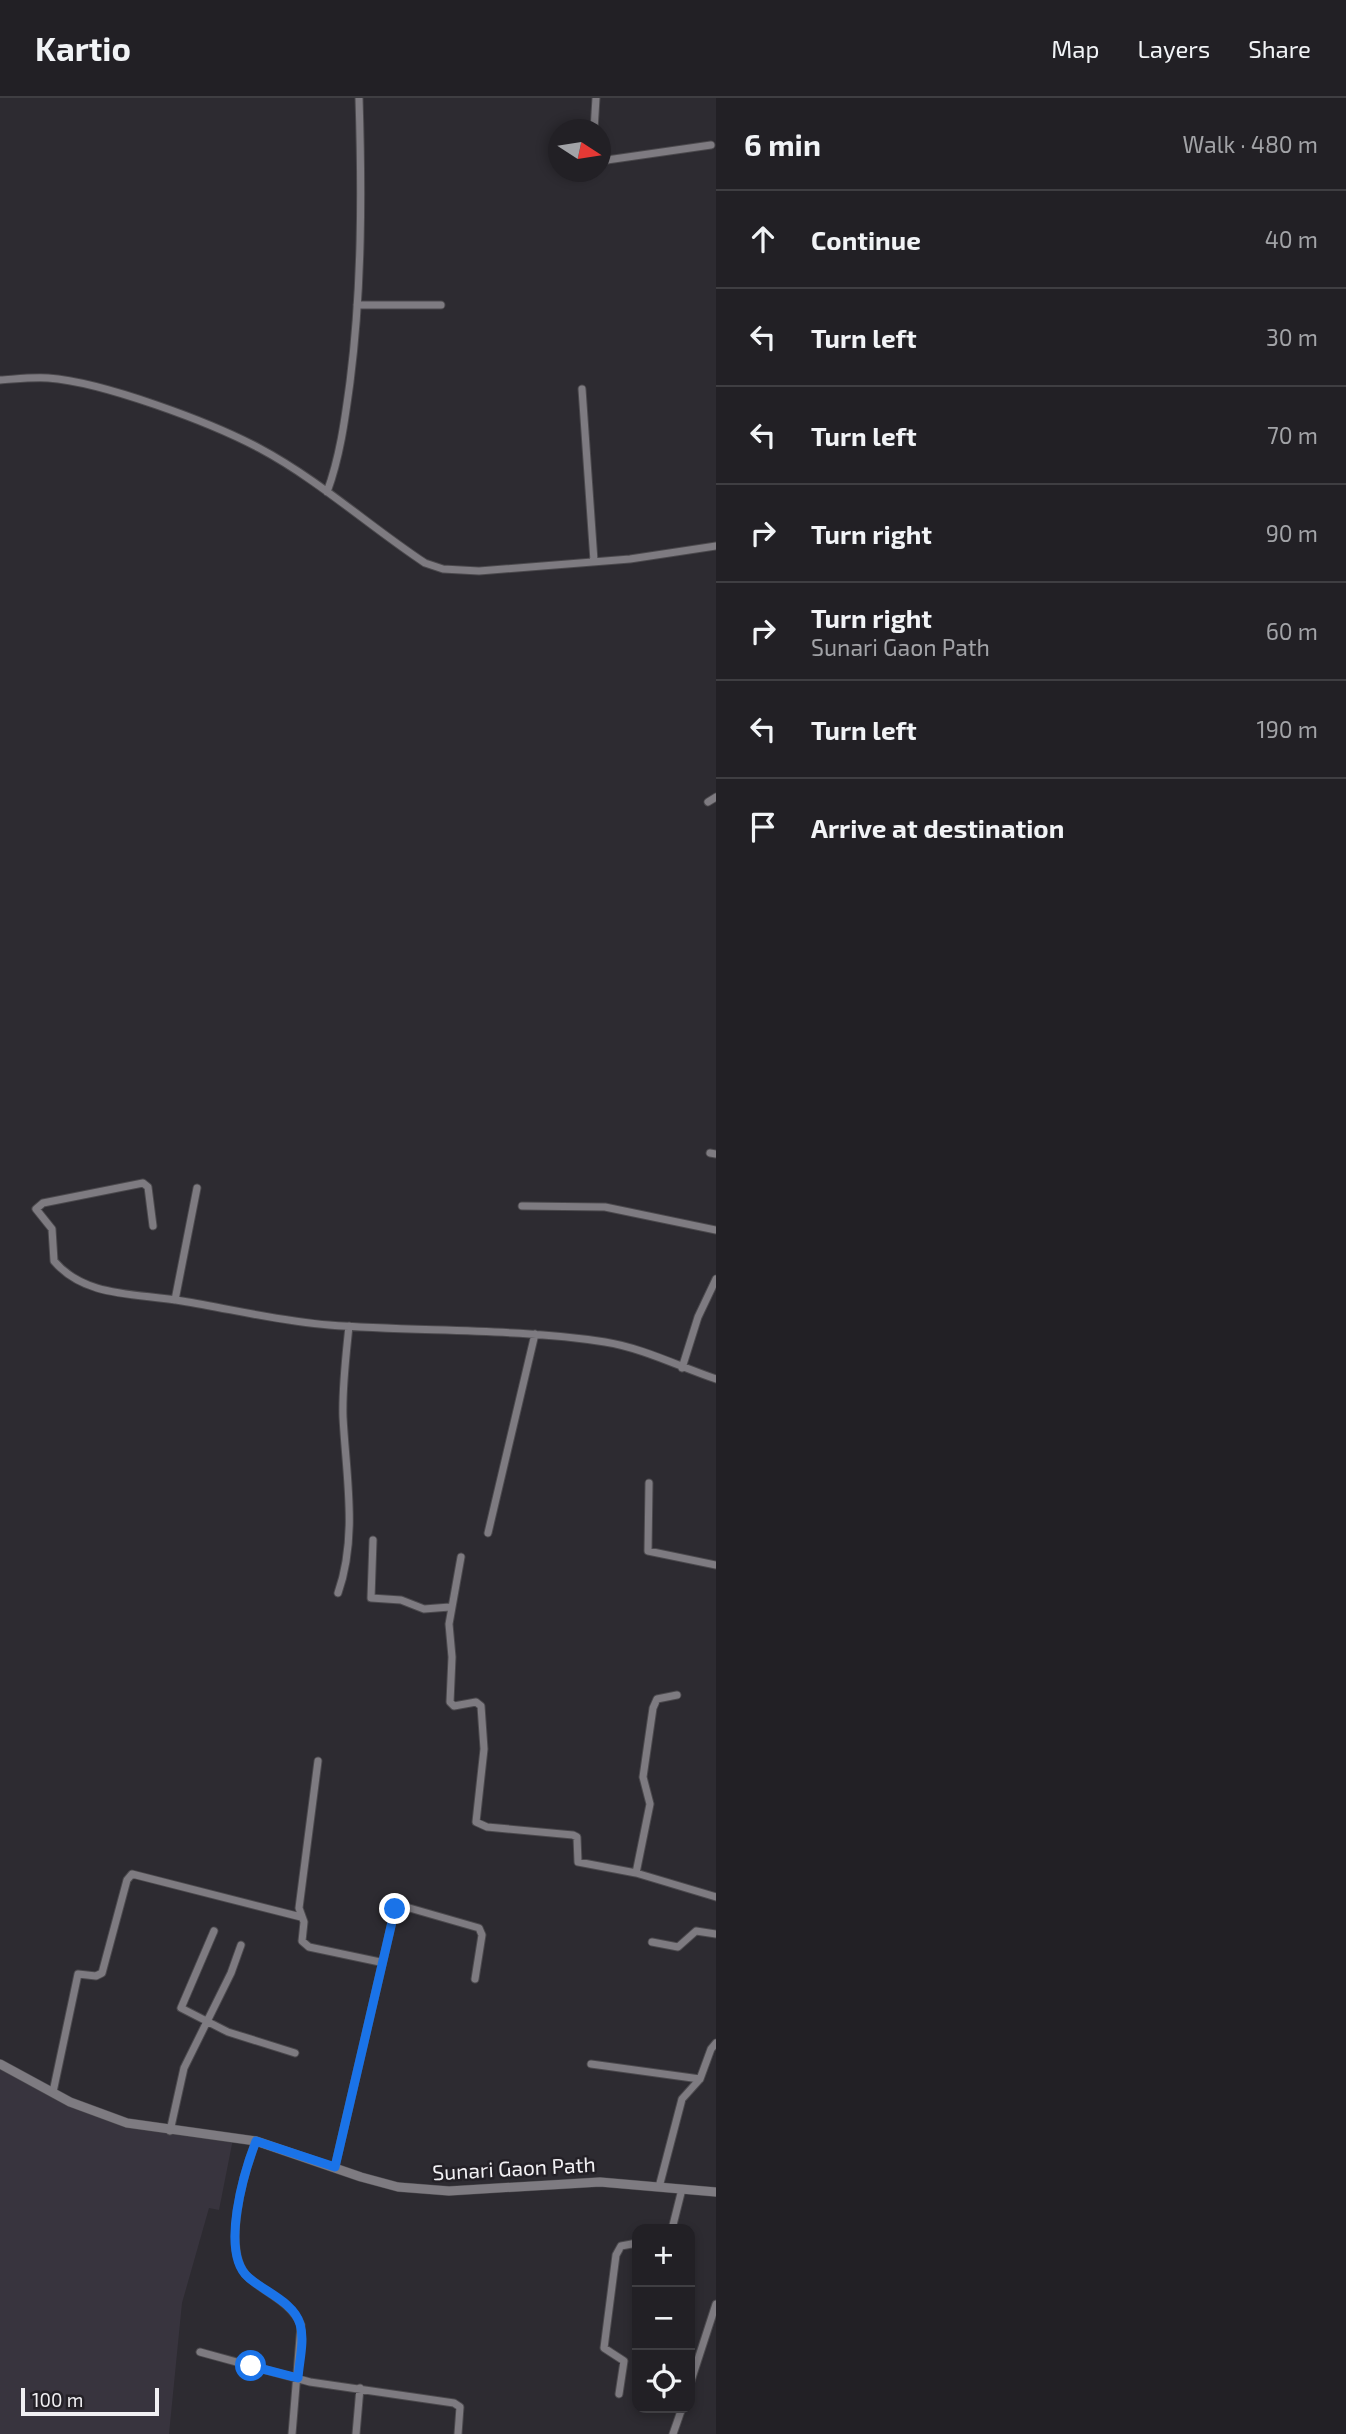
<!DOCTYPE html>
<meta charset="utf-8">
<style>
body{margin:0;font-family:"Exo 2",sans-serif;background:#2a282d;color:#f1f3f6}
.controls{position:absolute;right:21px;bottom:21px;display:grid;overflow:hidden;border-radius:14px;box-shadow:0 4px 10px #0003}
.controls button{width:63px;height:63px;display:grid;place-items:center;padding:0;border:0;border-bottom:2px solid #3f3e42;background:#222025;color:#f1f3f6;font:35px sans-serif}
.compass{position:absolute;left:548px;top:21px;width:63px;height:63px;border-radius:50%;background:#222025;box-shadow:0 4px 10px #0003;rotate:102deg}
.scale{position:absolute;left:21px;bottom:18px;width:138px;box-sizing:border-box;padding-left:7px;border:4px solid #f1f0f3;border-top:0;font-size:19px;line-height:24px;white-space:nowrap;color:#f1f0f3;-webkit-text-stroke:5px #242127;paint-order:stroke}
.stop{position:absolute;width:21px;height:21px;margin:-16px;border:5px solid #1a73e8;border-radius:50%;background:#fff}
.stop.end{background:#1a73e8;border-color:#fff;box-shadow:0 2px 7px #0008}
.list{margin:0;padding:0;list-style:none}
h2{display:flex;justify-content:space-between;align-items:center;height:91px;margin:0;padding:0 28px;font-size:30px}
h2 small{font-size:23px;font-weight:400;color:#a2a3a7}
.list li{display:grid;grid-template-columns:46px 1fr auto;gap:21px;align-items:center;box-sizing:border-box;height:98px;padding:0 28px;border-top:2px solid #3f3e42}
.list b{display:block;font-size:26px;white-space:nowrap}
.list p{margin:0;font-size:23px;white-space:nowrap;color:#a2a3a7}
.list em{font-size:23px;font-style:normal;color:#a2a3a7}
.icon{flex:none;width:38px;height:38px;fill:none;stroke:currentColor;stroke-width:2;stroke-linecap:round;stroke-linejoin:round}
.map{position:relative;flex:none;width:716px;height:2336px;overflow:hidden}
header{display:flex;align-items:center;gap:42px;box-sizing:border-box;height:98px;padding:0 35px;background:#222025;border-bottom:2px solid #3f3e42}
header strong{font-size:33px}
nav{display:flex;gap:38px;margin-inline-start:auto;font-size:24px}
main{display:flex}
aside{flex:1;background:#222025}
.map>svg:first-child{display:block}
.built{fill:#38343e}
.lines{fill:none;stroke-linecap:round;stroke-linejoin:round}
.minor-casing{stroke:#4b494d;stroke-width:9}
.tertiary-casing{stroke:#4b494d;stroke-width:10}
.minor{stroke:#7e7b81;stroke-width:7}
.tertiary{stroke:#7e7b81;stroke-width:9}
.route{stroke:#1a73e8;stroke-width:9}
.labels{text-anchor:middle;stroke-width:5;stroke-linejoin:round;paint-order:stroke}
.street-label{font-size:21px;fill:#f1f0f3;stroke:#242127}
</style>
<header>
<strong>Kartio</strong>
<nav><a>Map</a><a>Layers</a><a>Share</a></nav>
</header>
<main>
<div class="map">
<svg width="716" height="2336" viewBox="0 0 716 2336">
<rect width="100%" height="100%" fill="#2d2b31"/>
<path class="built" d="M0,1969l59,34 84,29 90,9 -14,71 -10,-2 -27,95 -13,131h-169z"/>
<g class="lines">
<g class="minor-casing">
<path id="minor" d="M594,32l2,-32
M600,63l111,-16
M357,207h84
M0,282c16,-1 32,-3 48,-2 55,4 162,44 211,70 60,32 110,78 166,115l18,6 36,2 151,-12 86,-13
M582,291l12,172
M327,394c13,-35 18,-73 23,-110 12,-94 12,-190 9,-284
M708,704l8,-5
M710,1055l6,1
M522,1108l83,1 111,23
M153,1128l-5,-39 -5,-4 -100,20 -7,6 16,20 2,32c31,37 83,32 128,40 49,8 97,20 147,24 92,7 185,3 276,17 38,6 75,25 111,37
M175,1202l22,-112
M682,1270l16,-51 18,-38
M649,1385l-1,68 68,14
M488,1435l47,-199
M373,1442l-2,58 30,2 23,9 26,-2
M461,1459l-12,67 3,33 -2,45 4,4 22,-4 5,4 3,43 -8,73 11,5 86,8 4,2 1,25 58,11 80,24
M338,1495c20,-57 8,-117 5,-176 -1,-30 3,-61 6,-91
M318,1663l-19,147 5,14 -2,19 7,6 71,15
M636,1775l14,-69 -7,-27 10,-69 4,-9 20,-4
M214,1833l-33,77 47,24 67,21
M652,1844l26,5 18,-16 20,3
M591,1966l109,15
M53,1994l25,-118 18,2 6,-3 25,-93 5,-6 169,43
M170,2033l14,-63 47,-95 10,-28
M256,2043c-12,31 -36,111 -7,137 17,15 42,24 52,47l-9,109
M335,2069l60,-258 11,-2 73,21 3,7 -7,44
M659,2089l23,-88 18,-20 11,-30 5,-6
M672,2131l10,-40
M200,2254l110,30 144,21 6,4 -2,27
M690,2286l26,-80
M619,2296l5,-33 -20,-13 12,-93 5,-9 16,-3
M356,2336l4,-46
M673,2336l9,-26"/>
</g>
<g class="tertiary-casing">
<path id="tertiary" d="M0,1966l70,38 57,21 129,18 105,36 37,10 51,4 151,-9 116,10"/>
</g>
<use href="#minor" class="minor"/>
<use href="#tertiary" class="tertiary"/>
</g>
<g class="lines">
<path class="route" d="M251,2268l47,12c1,-16 7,-38 2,-54 -6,-22 -37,-33 -52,-47 -28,-25 -4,-105 8,-136l79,26 60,-258"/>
</g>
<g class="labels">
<g class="street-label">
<text transform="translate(514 2071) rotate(-3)" y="7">Sunari Gaon Path</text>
</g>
</g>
</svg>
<div class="controls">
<button>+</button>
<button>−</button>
<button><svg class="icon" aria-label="locate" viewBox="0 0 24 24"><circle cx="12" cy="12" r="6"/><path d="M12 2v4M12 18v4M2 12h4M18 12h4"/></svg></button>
</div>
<svg class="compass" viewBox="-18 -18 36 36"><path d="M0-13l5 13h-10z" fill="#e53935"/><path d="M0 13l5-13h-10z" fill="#a2a3a7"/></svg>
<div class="scale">100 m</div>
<div class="stop" style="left:251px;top:2268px"></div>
<div class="stop end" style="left:395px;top:1811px"></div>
</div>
<aside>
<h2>6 min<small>Walk · 480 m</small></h2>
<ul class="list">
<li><svg class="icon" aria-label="ahead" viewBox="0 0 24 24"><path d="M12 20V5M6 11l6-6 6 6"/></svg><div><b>Continue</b></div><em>40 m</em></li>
<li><svg class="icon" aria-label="left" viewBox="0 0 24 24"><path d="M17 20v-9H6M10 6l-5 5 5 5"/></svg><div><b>Turn left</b></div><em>30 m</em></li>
<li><svg class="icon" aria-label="left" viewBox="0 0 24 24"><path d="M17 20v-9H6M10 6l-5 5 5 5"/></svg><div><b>Turn left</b></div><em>70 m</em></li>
<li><svg class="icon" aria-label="right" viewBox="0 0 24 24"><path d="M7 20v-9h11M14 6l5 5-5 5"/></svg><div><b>Turn right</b></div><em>90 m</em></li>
<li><svg class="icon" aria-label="right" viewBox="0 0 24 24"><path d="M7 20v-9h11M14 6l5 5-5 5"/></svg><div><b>Turn right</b><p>Sunari Gaon Path</p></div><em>60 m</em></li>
<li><svg class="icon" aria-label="left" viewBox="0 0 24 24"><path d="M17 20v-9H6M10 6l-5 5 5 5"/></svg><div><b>Turn left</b></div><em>190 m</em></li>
<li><svg class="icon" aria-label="arrive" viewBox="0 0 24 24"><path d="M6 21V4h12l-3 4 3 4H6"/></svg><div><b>Arrive at destination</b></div></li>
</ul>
</aside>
</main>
